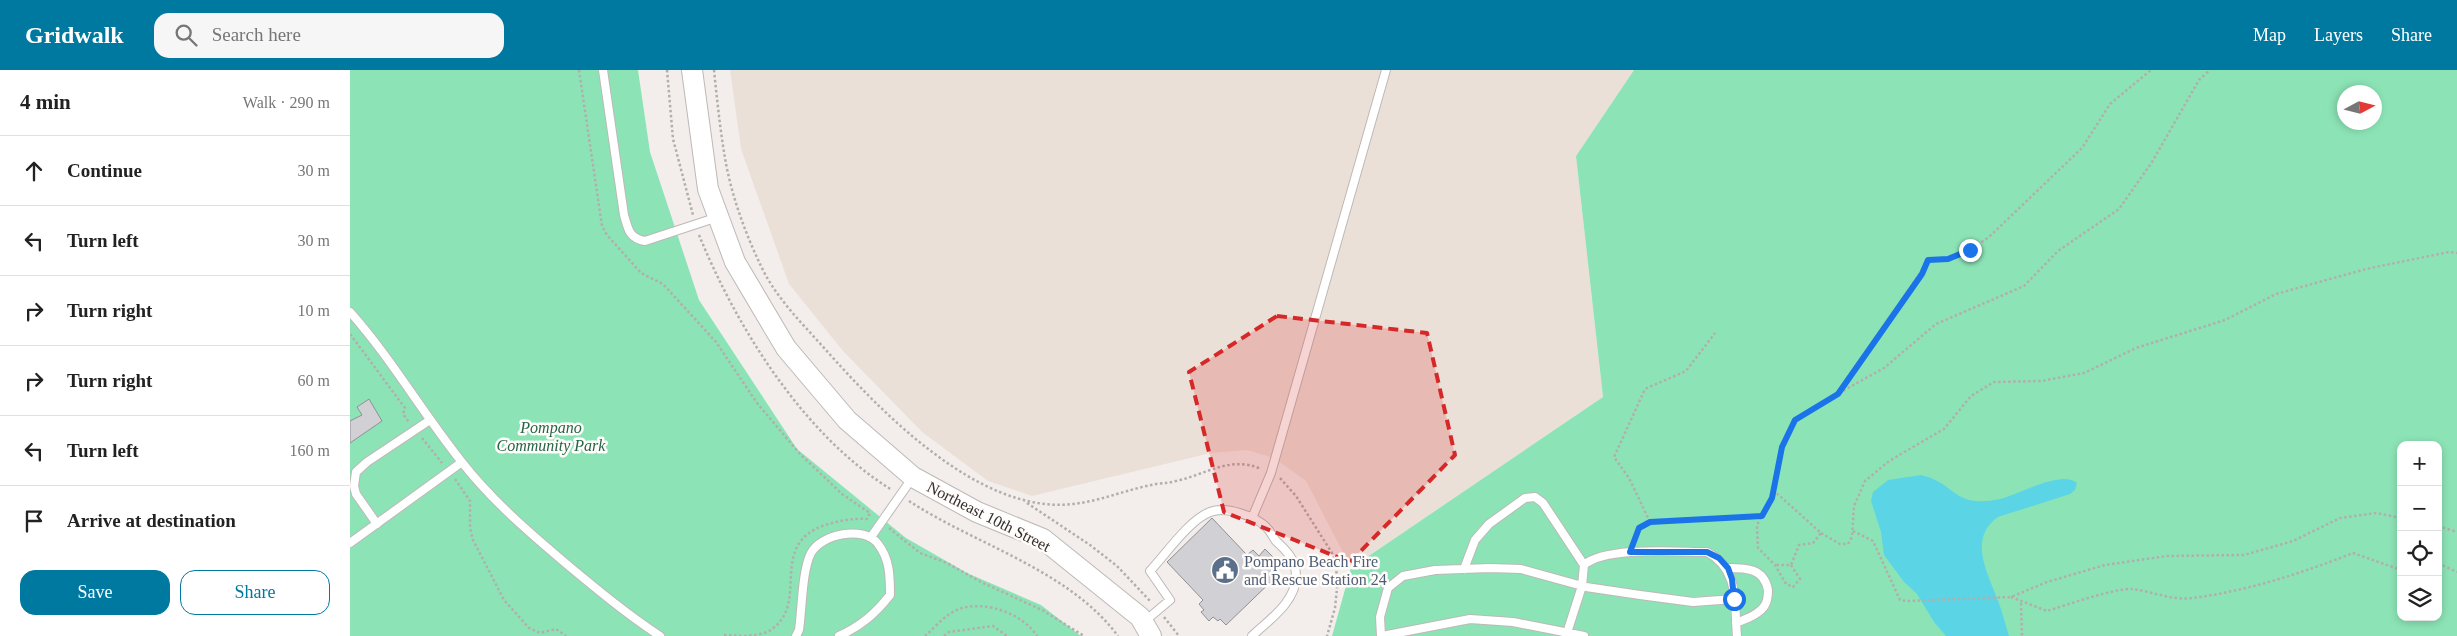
<!DOCTYPE html>
<meta charset="utf-8">
<style>
body{margin:0;font-family:"Times New Roman",serif;background:#f6f6f6;color:#222}
.controls{position:absolute;right:15px;bottom:15px;display:grid;overflow:hidden;border-radius:10px;box-shadow:0 2px 8px #0003}
.controls button{width:45px;height:45px;display:grid;place-items:center;padding:0;border:0;border-bottom:1px solid #e0e0e0;background:#fff;color:#222;font:25px sans-serif}
.compass{position:absolute;left:1987px;top:15px;width:45px;height:45px;border-radius:50%;background:#fff;box-shadow:0 2px 8px #0003;rotate:83deg}
.stop{position:absolute;width:15px;height:15px;margin:-11px;border:4px solid #1a73e8;border-radius:50%;background:#fff}
.stop.end{background:#1a73e8;border-color:#fff;box-shadow:0 1px 5px #0008}
.list{margin:0;padding:0;list-style:none}
h2{display:flex;justify-content:space-between;align-items:center;height:65px;margin:0;padding:0 20px;font-size:21px}
h2 small{font-size:16px;font-weight:400;color:#767676}
.list li{display:grid;grid-template-columns:32px 1fr auto;gap:15px;align-items:center;box-sizing:border-box;height:70px;padding:0 20px;border-top:1px solid #e0e0e0}
.list b{display:block;font-size:19px;white-space:nowrap}
.list em{font-size:16px;font-style:normal;color:#767676}
.actions{display:flex;gap:10px;padding:15px 20px}
.actions a{flex:1;padding:11px 0;border:1px solid #0079a1;border-radius:15px;text-align:center;font-size:18px;color:#0079a1}
.actions .main{background:#0079a1;color:#fff}
.icon{flex:none;width:28px;height:28px;fill:none;stroke:currentColor;stroke-width:2;stroke-linecap:round;stroke-linejoin:round}
.map{position:relative;flex:none;width:2107px;height:566px;overflow:hidden}
header{display:flex;align-items:center;gap:30px;box-sizing:border-box;height:70px;padding:0 25px;background:#0079a1;color:#fff}
header strong{font-size:24px}
nav{display:flex;gap:28px;margin-inline-start:auto;font-size:18px}
.search{width:350px;height:45px;background:#f6f6f6;display:flex;align-items:center;gap:12px;box-sizing:border-box;padding:0 18px;border-radius:15px;color:#767676;font-size:19px}
main{display:flex}
aside{flex:1;background:#fff}
.map>svg:first-child{display:block}
.built{fill:#ebe0d8}
.green{fill:#8ce4b6;fill-rule:evenodd}
.water{fill:#5bd5e6}
.building{fill:#d0d0d5;stroke:#909095}
.lines{fill:none;stroke-linecap:round;stroke-linejoin:round}
.service-casing{stroke:#bdb9b6;stroke-width:10}
.tertiary-casing{stroke:#bdb9b6;stroke-width:22}
.path{stroke:#b2aeab;stroke-width:2.5;stroke-dasharray:2.5 2.5;stroke-linecap:butt}
.service{stroke:#fff;stroke-width:8}
.tertiary{stroke:#fff;stroke-width:20}
.route{stroke:#1a73e8;stroke-width:6}
.marked{fill:#d62828;fill-opacity:0.2;stroke:#d62828;stroke-width:4;stroke-dasharray:10 6;stroke-linejoin:round}
.labels{text-anchor:middle;stroke-width:5;stroke-linejoin:round;paint-order:stroke}
.park-label{font-size:16px;font-style:italic;fill:#236547;stroke:#fffcfa}
.street-label{font-size:16px;fill:#312f2e;stroke:#fffcfa}
.service-label{font-size:16px;fill:#4e5e75;stroke:#fffcfa;text-anchor:start}
</style>
<header>
<strong>Gridwalk</strong>
<div class="search"><svg class="icon" aria-label="search" viewBox="0 0 24 24"><circle cx="10" cy="10" r="6"/><path d="M15 15l6 6"/></svg>Search here</div>
<nav><a>Map</a><a>Layers</a><a>Share</a></nav>
</header>
<main>
<aside>
<h2>4 min<small>Walk · 290 m</small></h2>
<ul class="list">
<li><svg class="icon" aria-label="ahead" viewBox="0 0 24 24"><path d="M12 20V5M6 11l6-6 6 6"/></svg><div><b>Continue</b></div><em>30 m</em></li>
<li><svg class="icon" aria-label="left" viewBox="0 0 24 24"><path d="M17 20v-9H6M10 6l-5 5 5 5"/></svg><div><b>Turn left</b></div><em>30 m</em></li>
<li><svg class="icon" aria-label="right" viewBox="0 0 24 24"><path d="M7 20v-9h11M14 6l5 5-5 5"/></svg><div><b>Turn right</b></div><em>10 m</em></li>
<li><svg class="icon" aria-label="right" viewBox="0 0 24 24"><path d="M7 20v-9h11M14 6l5 5-5 5"/></svg><div><b>Turn right</b></div><em>60 m</em></li>
<li><svg class="icon" aria-label="left" viewBox="0 0 24 24"><path d="M17 20v-9H6M10 6l-5 5 5 5"/></svg><div><b>Turn left</b></div><em>160 m</em></li>
<li><svg class="icon" aria-label="arrive" viewBox="0 0 24 24"><path d="M6 21V4h12l-3 4 3 4H6"/></svg><div><b>Arrive at destination</b></div></li>
</ul>
<div class="actions"><a class="main">Save</a><a>Share</a></div>
</aside>
<div class="map">
<svg width="2107" height="566" viewBox="0 0 2107 566">
<rect width="100%" height="100%" fill="#f3eeeb"/>
<path class="built" d="M380,0h904l-58,86 27,241 -252,171 -45,-87 -32,-23 -27,-8 -36,3 -179,43 -44,-15 -66,-49 -79,-81 -54,-67 -48,-135z"/>
<path class="green" d="M0,0h288l12,82 49,148 98,149 109,89 61,35 74,32 40,31h-731z
M1284,0h823v566h-1125l19,-68 252,-171 -27,-241zM1994,22h30v30h-30zM2051,375h37v172h-37z"/>
<path class="water" d="M1571,405c36,8 31,34 79,24 17,-4 62,-30 77,-16l-2,7 -5,4 -72,23c-30,21 -11,55 -1,81 5,13 8,25 12,38h-63l-12,-14 -17,-28 -13,-12 -20,-27 -3,-23 -10,-31 2,-9 15,-12z"/>
<path class="building" d="M19,329l13,22 -32,22v-22l12,-6 -5,-8z
M862,448l35,37 6,-5 6,6 6,-7 12,12 -5,5 7,8 -53,51 -6,-6 -2,2 -5,-4 -4,4 -8,-9 3,-2 -5,-6 4,-4 -36,-38z"/>
<g class="lines">
<g class="service-casing">
<path id="service" d="M253,0l21,145c4,14 5,23 21,26l73,-24
M0,242c41,46 72,100 111,149 31,40 70,73 109,106 29,24 58,48 90,69
M902,448l19,-45 115,-403
M27,454l-21,-30 -2,-8 2,-14 11,-10 63,-42
M521,467l42,-60
M0,473l112,-81
M1234,495c22,-19 94,-13 123,-13 33,17 27,52 30,84
M1378,498c18,0 36,0 40,22 0,5 0,10 -3,15 -5,9 -19,14 -29,18
M1114,499l11,-29 14,-16 36,-26 10,-1 8,6 41,62 -2,21 -16,50
M795,551l25,-21 -20,-29c16,-17 39,-51 60,-59 16,-6 46,4 57,16 4,4 6,9 9,13 11,10 20,19 20,35 0,26 -27,44 -44,60
M446,566l3,-6c3,-20 3,-60 12,-77 10,-19 53,-28 67,-9 12,15 12,33 12,51 -15,19 -29,31 -51,41
M1031,566l-1,-19 8,-29 15,-12 32,-6 55,-2 31,1 65,18 54,8 53,7 41,-3
M1032,566l88,-17 43,3 71,14"/>
</g>
<g class="tertiary-casing">
<path id="tertiary" d="M342,0l16,119 27,73 51,86 61,72 66,57 64,35 66,27 97,78 11,19"/>
</g>
<path class="path" d="M229,0l23,156 5,9 34,38 22,11 53,58 41,61 43,51 42,40 28,19 -3,6c-14,-1 -29,2 -42,6 -58,20 -15,77 -53,104 -7,6 -20,6 -29,7
M317,0l6,69 20,76
M364,0c3,29 6,59 11,88 6,36 20,75 36,108 15,32 40,56 64,83 56,63 155,166 248,155 28,-3 55,-15 83,-20 7,-1 13,-1 20,-3 29,-6 55,-26 85,-12
M349,165c38,93 105,201 193,255
M0,264l55,74 -2,6 6,8
M1489,323l45,-25 52,-44 88,-38 34,-35 61,-42 33,-47 47,-82 11,-10
M72,368l20,25
M930,408l16,18 36,57 6,26 -3,29 -8,28
M105,409l15,22v27l3,12 31,60 25,28 11,5 16,-4 10,7
M1423,420l48,43 -8,10 -14,2 -8,20h-16
M559,431c67,44 160,69 209,135
M677,433l63,42 27,21 34,36
M1300,452l-21,-44 -15,-21 31,-68 41,-18 29,-38
M2088,456l19,6
M539,458l31,25 27,10 34,19 61,28 42,26
M1503,461l20,10 27,59 7,1 104,-4 36,-15 58,-17 62,-9 77,-1 49,-14 47,-23 36,-5 25,5
M1471,463l19,11h8l4,-7 2,-31 11,-25 24,-20 55,-32 27,-33 23,-14 47,-1 43,-8 52,-25 89,-28 51,-26 90,-25 83,-17 8,1
M1284,471l5,-13 11,-6 112,-6
M1441,495l9,14 -7,8 -7,-3 -11,-19 -17,-17 -1,-23 14,-27 11,-51 13,-27 43,-26 90,-133 20,-2 22,-9 19,-13 93,-89 28,-44 41,-34
M2088,496l4,-1 15,7
M1661,527l36,14c19,-6 68,-23 85,-22 19,2 41,12 60,9 56,-7 110,-25 161,-45l48,17
M1671,533l1,33
M814,547l15,19
M374,565l19,1
M575,566c10,-9 21,-22 34,-27 26,-9 63,4 78,27
M594,566l5,-4 44,-6 14,10"/>
<use href="#service" class="service"/>
<use href="#tertiary" class="tertiary"/>
</g>
<g class="lines">
<path class="route" d="M1384,529l-2,-20 -4,-11 -9,-10 -12,-6h-77l9,-24 11,-6 112,-6 10,-18 10,-51 13,-27 43,-26 84,-120 6,-14 20,-1 22,-9"/>
</g>
<path class="marked" d="M927,246l150,17 28,122 -105,107 -126,-50 -35,-140z"/>
<defs>
<g id="civic-disc" transform="scale(1.4375)"><circle r="9.5" fill="#5c6f8a" stroke="#fffcfa"/><path d="M-.6-6.5H3V-4.5H.6V-3L4-1V1h2V6H-6V1h2V-1L-.6-3ZM-1.2 2.5V6h2.4V2.5Z" fill="#fff"/></g>
</defs>
<g fill-rule="evenodd">
<use href="#civic-disc" x="875" y="500"/>
</g>
<g class="labels">
<g class="park-label">
<text x="201" y="363">Pompano<tspan x="201" dy="18">Community Park</tspan></text>
</g>
<g class="street-label">
<text transform="translate(639 446) rotate(27)" y="6">Northeast 10th Street</text>
</g>
<g class="service-label">
<text x="894" y="497">Pompano Beach Fire<tspan x="894" dy="18">and Rescue Station 24</tspan></text>
</g>
</g>
</svg>
<div class="controls">
<button>+</button>
<button>−</button>
<button><svg class="icon" aria-label="locate" viewBox="0 0 24 24"><circle cx="12" cy="12" r="6"/><path d="M12 2v4M12 18v4M2 12h4M18 12h4"/></svg></button>
<button><svg class="icon" aria-label="layers" viewBox="0 0 24 24"><path d="M12 4l9 5-9 5-9-5zM3 14l9 5 9-5"/></svg></button>
</div>
<svg class="compass" viewBox="-18 -18 36 36"><path d="M0-13l5 13h-10z" fill="#e53935"/><path d="M0 13l5-13h-10z" fill="#767676"/></svg>
<div class="stop" style="left:1384px;top:529px"></div>
<div class="stop end" style="left:1620px;top:180px"></div>
</div>
</main>
